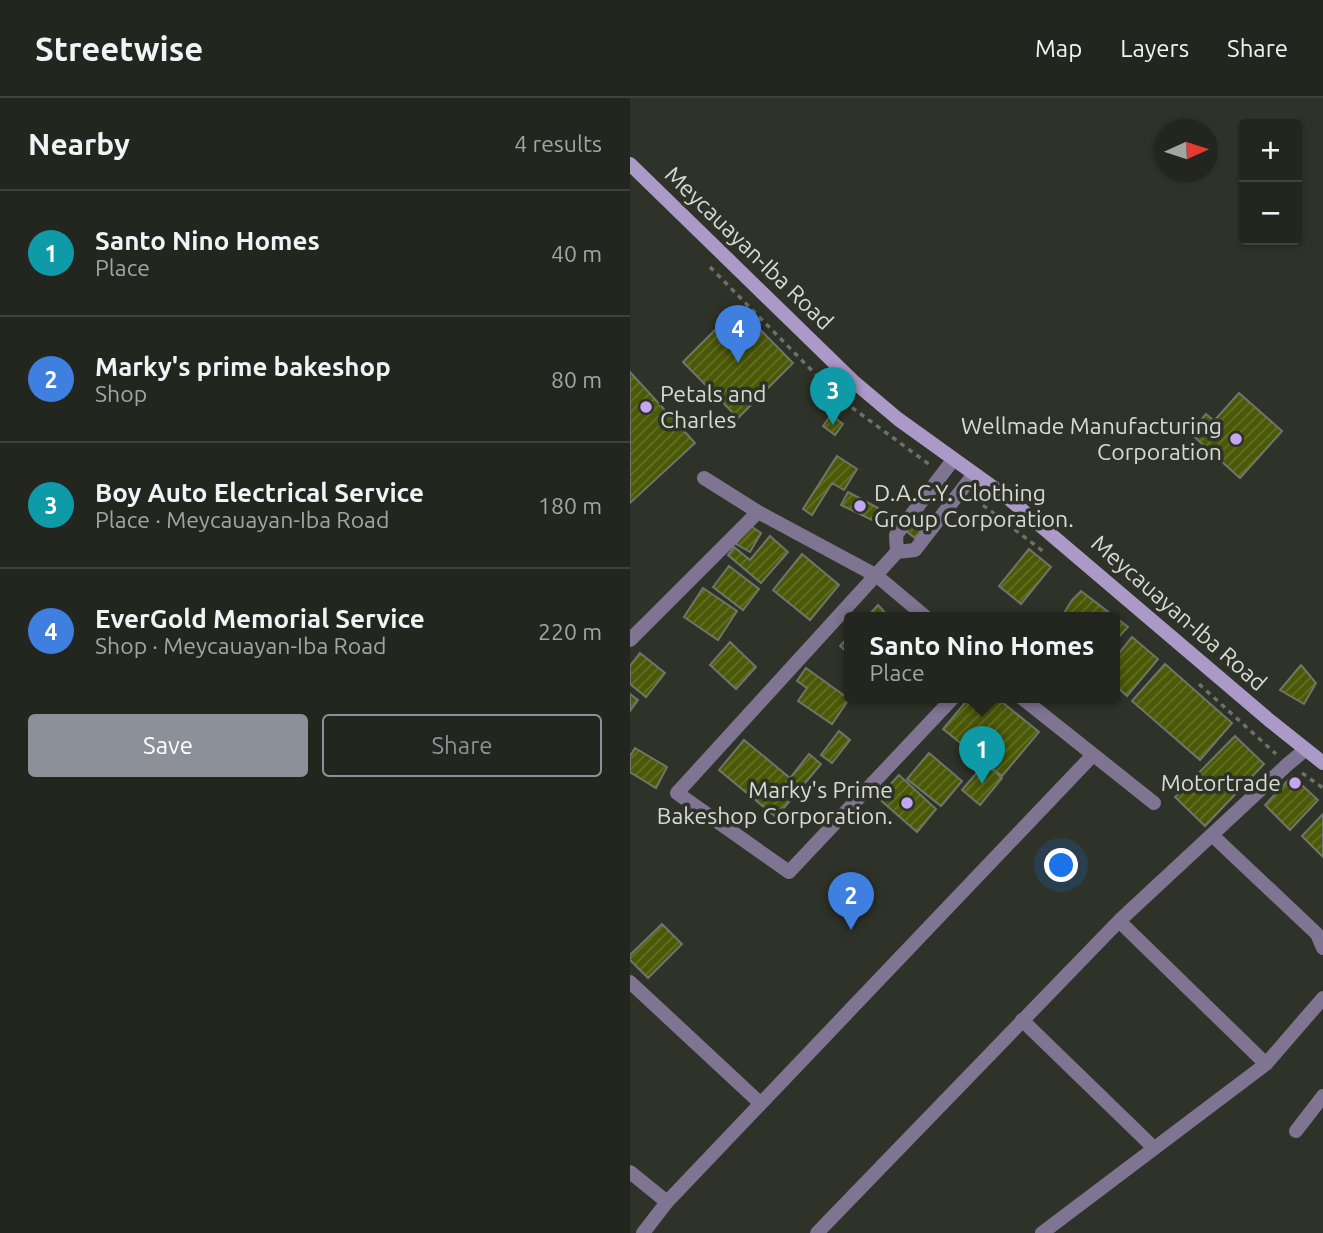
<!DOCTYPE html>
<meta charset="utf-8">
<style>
body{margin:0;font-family:Ubuntu,sans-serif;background:#2f322b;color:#f1f3f6}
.controls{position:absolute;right:21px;top:21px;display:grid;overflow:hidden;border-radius:7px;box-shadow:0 2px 5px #0004}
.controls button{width:63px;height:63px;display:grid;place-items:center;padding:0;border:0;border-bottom:2px solid #40433c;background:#23261e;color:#f1f3f6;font:35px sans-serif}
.compass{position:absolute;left:525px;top:21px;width:63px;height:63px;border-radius:50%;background:#23261e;box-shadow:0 2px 5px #0004;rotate:87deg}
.you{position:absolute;left:432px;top:768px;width:24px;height:24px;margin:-18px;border:5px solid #fff;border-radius:50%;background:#1a73e8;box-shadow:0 0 0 10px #1a73e833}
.badge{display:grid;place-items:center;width:46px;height:46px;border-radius:50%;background:#8c9099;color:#fff;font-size:23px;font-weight:700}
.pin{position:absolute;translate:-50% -58px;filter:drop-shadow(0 2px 4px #0008)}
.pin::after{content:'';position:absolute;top:37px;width:24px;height:21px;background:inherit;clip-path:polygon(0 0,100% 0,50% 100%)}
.popup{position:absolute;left:214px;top:514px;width:276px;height:91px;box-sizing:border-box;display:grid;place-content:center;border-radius:7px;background:#23261e;filter:drop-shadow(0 2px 5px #0005);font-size:23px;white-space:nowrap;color:#a3a5a4}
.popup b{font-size:26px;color:#f1f3f6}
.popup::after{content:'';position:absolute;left:50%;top:100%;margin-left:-14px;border:14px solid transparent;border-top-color:#23261e}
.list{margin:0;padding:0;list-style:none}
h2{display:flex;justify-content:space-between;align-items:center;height:91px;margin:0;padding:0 28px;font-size:30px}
h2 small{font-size:23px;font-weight:400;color:#a3a5a4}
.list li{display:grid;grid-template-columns:46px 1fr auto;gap:21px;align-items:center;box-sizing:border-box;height:126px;padding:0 28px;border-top:2px solid #40433c}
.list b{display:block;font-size:26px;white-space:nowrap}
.list p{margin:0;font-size:23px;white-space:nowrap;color:#a3a5a4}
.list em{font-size:23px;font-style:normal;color:#a3a5a4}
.actions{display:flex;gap:14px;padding:21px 28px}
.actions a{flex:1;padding:16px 0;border:2px solid #8c9099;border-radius:7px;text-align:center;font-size:24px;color:#8c9099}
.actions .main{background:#8c9099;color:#fff}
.map{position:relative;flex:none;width:693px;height:1135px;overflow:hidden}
header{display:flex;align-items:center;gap:42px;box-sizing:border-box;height:98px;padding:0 35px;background:#23261e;border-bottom:2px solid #40433c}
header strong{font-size:33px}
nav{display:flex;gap:38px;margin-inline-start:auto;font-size:24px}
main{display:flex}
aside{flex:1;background:#23261e}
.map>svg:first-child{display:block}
.building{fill:url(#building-hatch);stroke:#717469;stroke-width:2}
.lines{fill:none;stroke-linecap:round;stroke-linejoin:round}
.path{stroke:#6f7169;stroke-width:3.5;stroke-dasharray:5 5;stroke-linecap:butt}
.street{stroke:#7f7491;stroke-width:14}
.secondary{stroke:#ab9ac7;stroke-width:14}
.poi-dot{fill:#c4a7f1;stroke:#2f3228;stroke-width:2.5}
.labels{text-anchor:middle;stroke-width:7;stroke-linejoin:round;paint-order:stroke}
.street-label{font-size:23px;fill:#d9dad4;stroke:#2f3228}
.poi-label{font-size:23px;fill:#d9dad4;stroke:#2f3228;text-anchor:end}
</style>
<header>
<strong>Streetwise</strong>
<nav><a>Map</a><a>Layers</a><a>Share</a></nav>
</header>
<main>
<aside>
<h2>Nearby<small>4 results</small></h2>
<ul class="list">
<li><span class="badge" style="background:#0f9aa8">1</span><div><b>Santo Nino Homes</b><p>Place</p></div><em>40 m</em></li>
<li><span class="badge" style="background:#3f7fe0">2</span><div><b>Marky's prime bakeshop</b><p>Shop</p></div><em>80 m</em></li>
<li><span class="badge" style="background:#0f9aa8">3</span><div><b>Boy Auto Electrical Service</b><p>Place · Meycauayan-Iba Road</p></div><em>180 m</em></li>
<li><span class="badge" style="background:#3f7fe0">4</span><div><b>EverGold Memorial Service</b><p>Shop · Meycauayan-Iba Road</p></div><em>220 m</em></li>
</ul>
<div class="actions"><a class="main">Save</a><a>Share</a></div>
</aside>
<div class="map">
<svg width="693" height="1135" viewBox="0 0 693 1135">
<defs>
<pattern id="building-hatch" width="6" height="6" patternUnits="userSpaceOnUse" patternTransform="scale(1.75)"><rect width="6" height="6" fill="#4b5806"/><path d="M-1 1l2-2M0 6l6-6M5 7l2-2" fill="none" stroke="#646f29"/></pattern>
</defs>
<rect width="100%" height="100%" fill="#2f3228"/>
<path class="building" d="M108,209l55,56 -55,55 -55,-56z
M0,274l65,71 -65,60z
M609,295l43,38 -42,47 -50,-45 16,-19 8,7z
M201,317l12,9 -8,11 -12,-9z
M207,358l20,13 -13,21 -12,-7 -20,32 -9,-6z
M218,394l30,16 -6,12 -31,-15z
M285,422l9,7 -9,11 -9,-7z
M118,426l13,9 -11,19 -14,-8z
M140,438l18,16 -27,31 -33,-28 6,-8 16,13z
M399,451l22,18 -30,37 -22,-18z
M172,456l37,31 -29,35 -37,-30z
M99,468l30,23 -16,21 -30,-23z
M73,490l34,23 -19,29 -34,-23z
M451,493l47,36 -13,14v-23h-54l11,-18z
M248,507l10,11 -2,2h-20z
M219,538v18l-9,-8z
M502,539l26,22 -31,37 -12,-11v-27z
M100,544l26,25 -20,22 -26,-24z
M10,555l25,20 -19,24 -16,-13v-18z
M535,566l67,59 -32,37 -68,-59z
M671,567l15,18 -12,21 -24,-14z
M176,570l43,31 -17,25 -34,-23 9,-13 -10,-7z
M0,596l8,6 -8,11z
M339,600h28l42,34 -37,44 -59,-47z
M209,633l11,9 -18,23 -11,-8z
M605,638l29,28 -59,62 -30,-29z
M114,642l46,38 19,-24 12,10 -45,53 -57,-47z
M5,650l32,19 -11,21 -26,-16v-16z
M299,655l33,28 -21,25 -34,-27z
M355,665l17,15 -22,27 -18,-15z
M269,677l37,34 -19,23 -39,-34z
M662,678l26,24 -28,30 -25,-25z
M693,716v43l-21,-21z
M32,826l20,20 -34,34 -18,-18v-5z"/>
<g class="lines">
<path class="path" d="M80,169l129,131 91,67
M345,401l69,53
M569,586l77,70
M672,675l21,15"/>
<path class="street" d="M74,380l54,34 119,64 50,42
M267,454l18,-2 59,-76
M0,542l128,-128
M323,600l-164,174 -112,-79 220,-241 -1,-17 57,-75
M392,600l132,105
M582,737l105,99 6,14
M489,823l147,143
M0,884l130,121
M392,922l132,128
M666,1033l27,-35
M0,1074l37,30 425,-446
M13,1135l24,-31
M187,1135l302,-312 169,-157 17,-14
M412,1135l224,-169 57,-66"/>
<path class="secondary" d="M0,66l223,217 45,38 110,79 261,222 54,43"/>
</g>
<g class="poi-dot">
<circle cx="16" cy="309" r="7"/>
<circle cx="606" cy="341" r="7"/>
<circle cx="230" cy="408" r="7"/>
<circle cx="665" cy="685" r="7"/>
<circle cx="277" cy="705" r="7"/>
</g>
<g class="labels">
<g class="street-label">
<text transform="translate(119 150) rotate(44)" y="8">Meycauayan-Iba Road</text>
<text transform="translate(549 515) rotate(41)" y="8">Meycauayan-Iba Road</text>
</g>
<g class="poi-label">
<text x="30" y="304" text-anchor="start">Petals and<tspan x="30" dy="26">Charles</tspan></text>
<text x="592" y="336">Wellmade Manufacturing<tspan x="592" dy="26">Corporation</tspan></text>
<text x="244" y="403" text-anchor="start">D.A.C.Y. Clothing<tspan x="244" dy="26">Group Corporation.</tspan></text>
<text x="651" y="693">Motortrade</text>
<text x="263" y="700">Marky's Prime<tspan x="263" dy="26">Bakeshop Corporation.</tspan></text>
</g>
</g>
</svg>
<div class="controls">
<button>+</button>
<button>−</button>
</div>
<svg class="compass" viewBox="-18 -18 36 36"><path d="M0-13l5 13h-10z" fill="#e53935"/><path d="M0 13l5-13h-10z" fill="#a3a5a4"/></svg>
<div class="you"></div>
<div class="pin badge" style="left:352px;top:686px;background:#0f9aa8">1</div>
<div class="popup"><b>Santo Nino Homes</b>Place</div>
<div class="pin badge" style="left:221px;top:832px;background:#3f7fe0">2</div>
<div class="pin badge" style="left:203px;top:327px;background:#0f9aa8">3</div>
<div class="pin badge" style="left:108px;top:265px;background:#3f7fe0">4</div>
</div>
</main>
